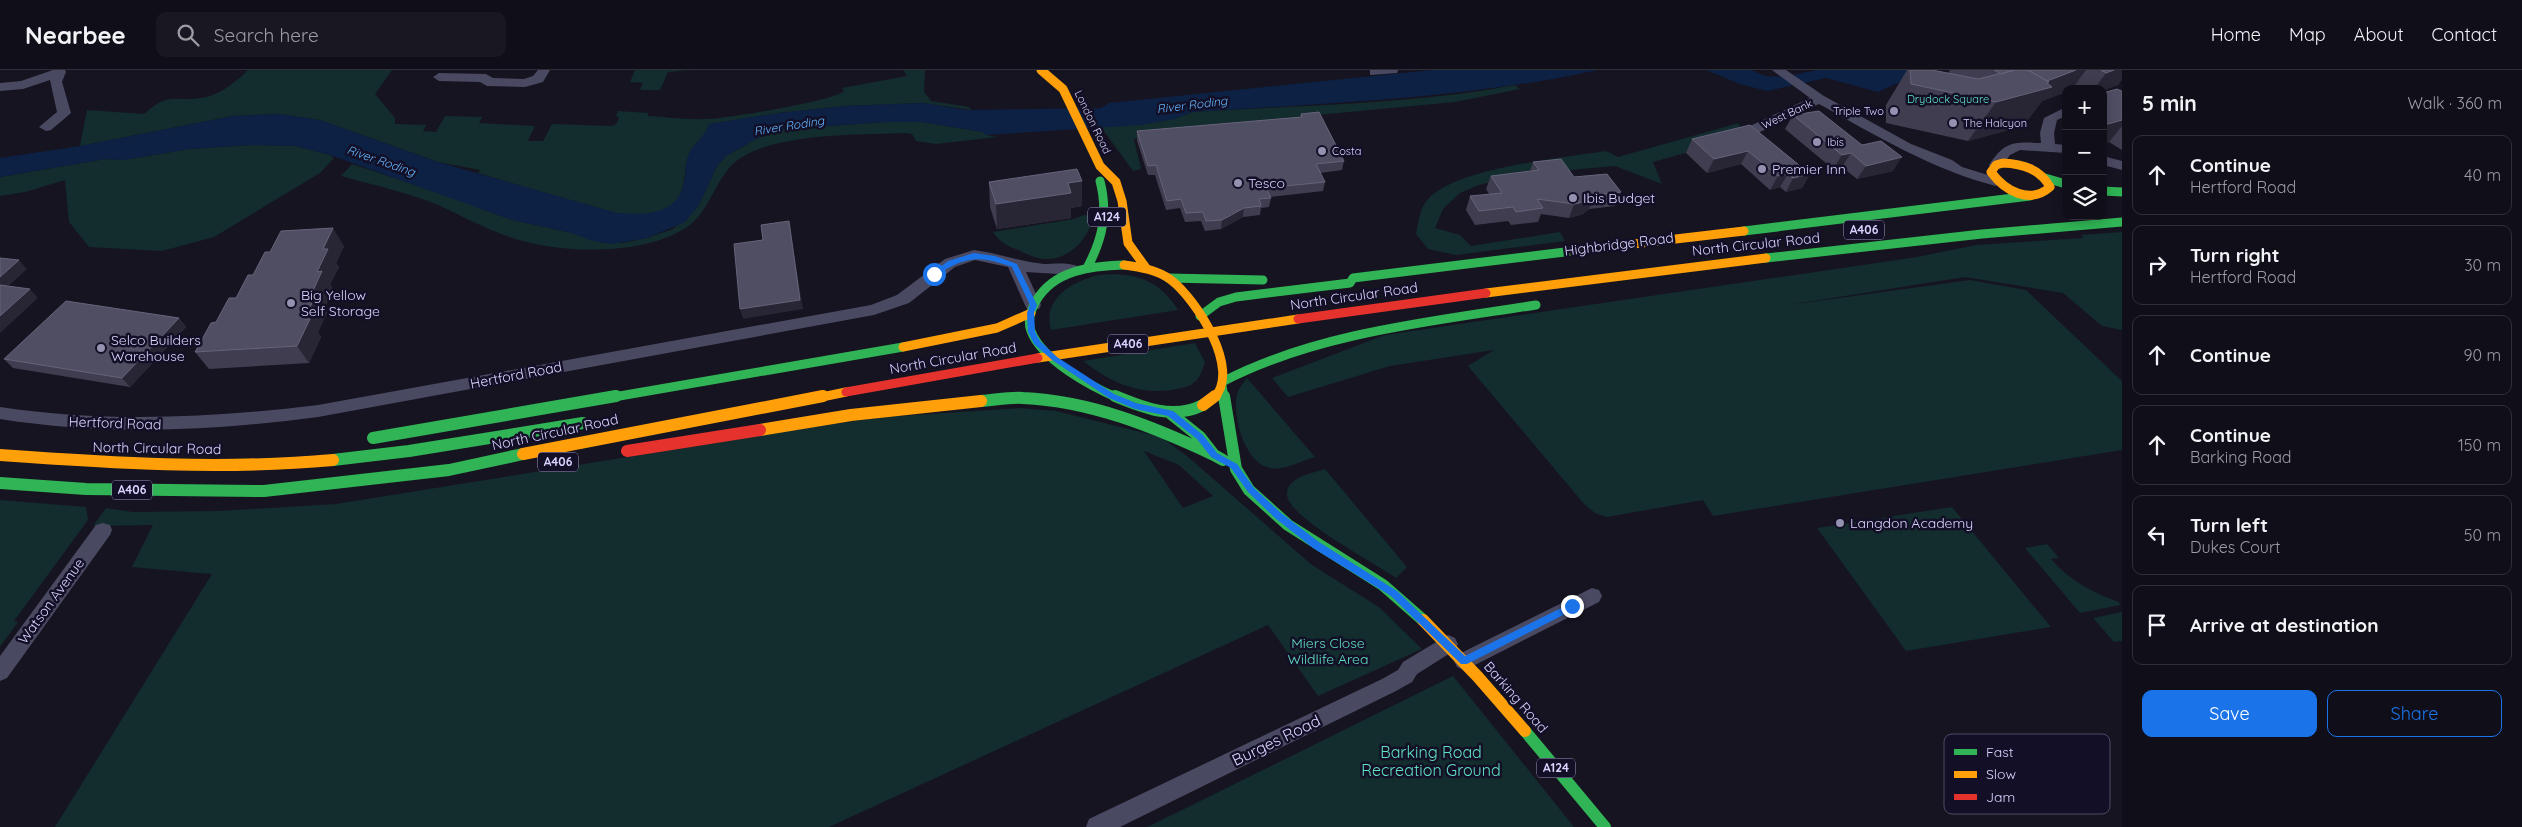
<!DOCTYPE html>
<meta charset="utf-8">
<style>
body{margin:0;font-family:Quicksand,sans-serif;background:#191822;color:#f1f3f6}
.controls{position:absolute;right:15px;top:15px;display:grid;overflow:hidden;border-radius:10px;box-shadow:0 2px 12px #0003}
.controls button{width:45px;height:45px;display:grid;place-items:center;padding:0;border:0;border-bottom:1px solid #302f38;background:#100f19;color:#f1f3f6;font:25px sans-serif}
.stop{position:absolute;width:15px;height:15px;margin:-11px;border:4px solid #1a73e8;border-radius:50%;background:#fff}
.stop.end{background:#1a73e8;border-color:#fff;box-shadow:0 1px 5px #0008}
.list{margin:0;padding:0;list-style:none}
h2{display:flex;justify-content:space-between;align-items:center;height:65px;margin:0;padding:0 20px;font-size:21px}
h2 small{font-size:16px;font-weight:400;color:#9c9ca2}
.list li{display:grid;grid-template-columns:32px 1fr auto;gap:15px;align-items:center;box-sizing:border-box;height:80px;margin:0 10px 10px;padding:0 10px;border:1px solid #302f38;border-radius:10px}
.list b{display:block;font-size:19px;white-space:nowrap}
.list p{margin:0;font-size:16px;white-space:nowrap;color:#9c9ca2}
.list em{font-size:16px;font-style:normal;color:#9c9ca2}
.actions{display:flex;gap:10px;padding:15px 20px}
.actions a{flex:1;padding:11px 0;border:1px solid #1a73e8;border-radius:10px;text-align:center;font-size:18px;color:#1a73e8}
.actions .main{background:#1a73e8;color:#fff}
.icon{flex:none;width:28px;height:28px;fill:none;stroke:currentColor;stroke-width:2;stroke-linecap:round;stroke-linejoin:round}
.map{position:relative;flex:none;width:2122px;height:757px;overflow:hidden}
header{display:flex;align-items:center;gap:30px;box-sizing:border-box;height:70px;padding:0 25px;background:#100f19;border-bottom:1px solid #302f38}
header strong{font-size:24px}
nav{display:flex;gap:28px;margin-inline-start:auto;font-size:18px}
.search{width:350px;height:45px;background:#191822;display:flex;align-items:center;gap:12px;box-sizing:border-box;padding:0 18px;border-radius:10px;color:#9c9ca2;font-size:19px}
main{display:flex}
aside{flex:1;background:#100f19}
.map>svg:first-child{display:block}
.green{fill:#132c2d;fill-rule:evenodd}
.water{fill:#0d2144}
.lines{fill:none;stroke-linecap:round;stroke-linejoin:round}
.street{fill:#4a4962;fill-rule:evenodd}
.fast-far1{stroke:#30b455;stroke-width:9}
.fast{stroke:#30b455;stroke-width:12}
.slow-far1{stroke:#ff9f0a;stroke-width:9}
.slow{stroke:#ff9f0a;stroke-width:12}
.jam-far1{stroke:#e5322d;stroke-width:9}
.jam{stroke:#e5322d;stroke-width:12}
.wall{fill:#403d50}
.shaded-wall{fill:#282635}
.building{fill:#504e63;stroke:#66637b}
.route{fill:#1a73e8}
.poi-dot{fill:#9591b1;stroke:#130f26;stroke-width:2}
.labels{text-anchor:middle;stroke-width:5;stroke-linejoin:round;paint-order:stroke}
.far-park-label{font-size:11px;fill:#5fe0c0;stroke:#130f26}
.far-poi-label{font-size:11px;fill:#d9d4ff;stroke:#130f26;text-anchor:start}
.far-street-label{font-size:11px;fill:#d9d4ff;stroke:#130f26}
.far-water-label{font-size:12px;font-style:italic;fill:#62b6ff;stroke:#130f26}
.shield{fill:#130f26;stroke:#9e99be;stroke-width:1}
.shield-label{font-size:12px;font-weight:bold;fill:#d9d4ff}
.poi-label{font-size:14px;fill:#d9d4ff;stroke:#130f26;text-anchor:start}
.street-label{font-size:14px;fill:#d9d4ff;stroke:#130f26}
.park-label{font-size:14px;fill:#5fe0c0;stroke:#130f26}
.near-street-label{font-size:16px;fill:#d9d4ff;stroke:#130f26}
.near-park-label{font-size:16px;fill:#5fe0c0;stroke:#130f26}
.key{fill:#130f26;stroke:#4e4a67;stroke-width:1}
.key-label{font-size:14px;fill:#d9d4ff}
</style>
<header>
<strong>Nearbee</strong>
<div class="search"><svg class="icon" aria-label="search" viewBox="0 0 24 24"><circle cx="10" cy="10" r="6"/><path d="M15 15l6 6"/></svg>Search here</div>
<nav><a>Home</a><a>Map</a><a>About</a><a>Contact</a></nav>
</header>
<main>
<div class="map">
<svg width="2122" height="757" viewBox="0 0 2122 757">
<rect width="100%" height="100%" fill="#161421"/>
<path class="green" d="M248,0h144l-17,24 20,24v6l31,1 -3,6 13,1 9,-16 37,1 -3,6 56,3 -7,15h15l9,-17 60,2 4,-2 3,-6 -3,-2 2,-5 30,2v3c19,1 38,4 57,3 19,0 129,-18 139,-28l-2,-3 65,-12 -4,-6h22l-1,22 7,9 38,6 2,3 -49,-7 -77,3 -66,7 -69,11c-4,12 -16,19 -21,31 -7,15 -1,34 -14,47 -14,14 -40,15 -58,11 -10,-1 -19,-6 -29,-8 -37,-10 -74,-21 -110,-32l2,-3 -42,-8 -118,-42 -42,-6 -45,2 -153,30 7,-36 57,4c28,-25 32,-10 62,-17 15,-3 31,-16 42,-27z
M635,0h56l-23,2 -8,18h-20l3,-7 -13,-1z
M1515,15l5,4 -65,13 -169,16 -152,21 7,30 -8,2 -32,-44c31,-2 62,-3 91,-15 107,-7 217,-7 323,-27z
M885,52h37l61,10 3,3 11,2 -61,7 -20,-3 -4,-7 -6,-1c-45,2 -143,-1 -175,33 -18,19 -23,49 -47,63 -46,28 -131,25 -180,6 -26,-9 -50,-24 -76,-34 -28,-10 -58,-17 -87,-25l11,-12 91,30 69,26 56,12 35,11h19l25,-5 26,-9 26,-24 18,-39 9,-10 37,-21 22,-6z
M1739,53l3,14 -89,25 9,22 -47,-18 -90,8 -46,11 -19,8 -17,16 -8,19 25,7 11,11 89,-14 5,9 -109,14 -28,-6 -12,-15c3,-14 4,-29 15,-38 33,-29 131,-38 175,-45l12,6z
M251,75l45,1 34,9 4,3 -14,15 -106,64 -52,14 -73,-4 -20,-25 -4,-42 -40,12 -25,4v-19l105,-18 19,1 65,-11z
M1084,145l9,1c-3,22 -25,45 -49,43 -9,-1 -18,-5 -26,-9 -10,-4 -19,-8 -25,-18l81,-13z
M2122,162v98l-20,-4 -39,-33 -98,-16 -177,28 182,-25 56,10 96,91v69l-409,66 -10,-16 -96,17 -12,-4 -11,-9 -116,-138 26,-16 -104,16 -102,31 -16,-19 113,-43 532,-78 59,-12 108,-7 -3,-3z
M1098,205c35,-3 61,4 80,35l-127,20c-9,-32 21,-48 47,-55z
M1195,273l10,19c-2,6 -4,13 -8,18 -6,7 -16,8 -25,10 -34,5 -62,-8 -89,-29z
M1247,308l68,79c-14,4 -31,14 -45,11 -25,-5 -38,-51 -33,-73 1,-6 6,-12 10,-17z
M1020,338l36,3 105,26 26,19 125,109 67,42 43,42 -104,47 -50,-71 -439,202h-774l157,-253 -80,-7 21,-42 -60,1 13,-18 27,4 86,-1 117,-7 484,-78 63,-9zM1144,381l35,14 34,31 -30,12z
M1325,399l82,98 -11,11c-28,-19 -88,-50 -106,-75 -3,-4 -4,-10 -2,-15 6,-12 25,-15 37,-19z
M0,430l86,7 2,13 -74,101 4,1 -18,25z
M1952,437l99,120 -145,24 -89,-123z
M2047,474l12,14 -8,1c18,21 42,34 68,43l1,3 -40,8 -55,-65z
M2122,542v29l-8,1 -21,-24z
M1453,606l121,151h-427l31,-15z"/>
<path class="water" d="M1432,0h166c-134,29 -270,33 -406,42l-17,7 -35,6 -154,10 -3,-3 -61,-10h-37l-100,7 -22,6 -37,21 -9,10 -18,39 -14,17 -38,16 -35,6 -19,-3 -25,-9 -56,-12 -182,-65 -34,-9 -45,-1 -62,4 -65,11 -19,-1 -105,18v-19l80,-12 153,-30 45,-2 42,6 118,42 179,51c27,2 60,3 67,-30 2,-8 1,-18 4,-27 5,-13 18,-20 21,-32l70,-11 66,-7 77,-3 44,7 135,-2 8,-5z
M1706,0h45l14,6 18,1 34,-7h110l-49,22 -52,-14 -59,13 -27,-7z"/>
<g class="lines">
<path class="street" d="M53,0h12l1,2 -4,10 9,31 -20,17 -5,1 -7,-4 18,-15 -7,-32 -27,9 -23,2v-8l21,-2z
M538,0h12l-7,12 -18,5 -38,-1 -7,-4 -41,-1 -6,-4 6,-4 47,1 7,4 31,1 9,-3z
M1370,0h28l-1,3 -27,2z
M1772,0h14l38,26 87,48 41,16 10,7 39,12 2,3 -7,4c-63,-16 -121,-51 -177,-82l-59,28h-10l-2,-3 2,-3 60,-28z
M2066,37v9l-9,4 -3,13 1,11 11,1v8l-46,-3 -10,5 -9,13h-10l-2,-3c16,-24 25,-23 52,-22l-1,-10 4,-15z
M2103,86l19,5v9l-19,-5z
M974,180c24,3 46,12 70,14 10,0 32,-3 38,6l-8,5 -48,-3 15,33 -2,4h-12l-2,-4 -17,-38 -33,-7 -20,7 -46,36 -35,12 -556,102c-107,14 -211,19 -318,2v-12c107,16 211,11 318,-2l553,-100 26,-10 48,-36z
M103,453l7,2 2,5 -2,5 -103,143 -7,3v-25l96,-131z
M1592,518l7,2 3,6 -3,6 -128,65 -7,3 -7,-3 -3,-6 3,-6z
M1448,565l7,3 3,6 -3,6 -38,24 -5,8 -16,9 -276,136h-34l3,-8 293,-140 16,-9 5,-8z"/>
<path class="fast-far1" d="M2045,108l21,6
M2103,121l19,1
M1744,161l286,-35
M1766,188l216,-24 140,-12
M1088,196c15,-28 20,-54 12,-85
M1168,208l95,2
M1200,246l19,-14 17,-5 114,-14 3,-5 220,-27
M1224,311c93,-48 210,-60 312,-76
M1222,316l2,12
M608,328l295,-51
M1118,328c-28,-12 -76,-38 -87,-67 -4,-10 0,-21 5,-30 18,-31 55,-35 88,-36"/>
<path class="fast" d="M1115,326c29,12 58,24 88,9
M1224,326l12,73 13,21 39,35 95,60 40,35
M981,331c14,-1 29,-4 42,-3 68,3 131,29 191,57
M1170,343l30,24 14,18 9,5
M373,368l243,-42
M333,390l76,-9 174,-28
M0,413l86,6 178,2 185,-21 74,-16
M1525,661l80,96"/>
<path class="slow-far1" d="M1041,0l22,19 37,77 16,16 6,19 6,42 18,25
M2003,93c20,1 37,6 47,24 -20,18 -45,4 -59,-15l5,-7z
M1573,181l171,-20
M1124,195c16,2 34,5 47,15 25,19 71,90 43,118
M1486,223l280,-35
M903,277l94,-19 34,-15
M1038,288l260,-39
M817,328l29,-6"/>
<path class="slow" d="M1203,335l12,-9
M760,360l91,-15 130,-14
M523,384l300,-58
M0,385c111,8 222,15 333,5
M1423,550l55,57 47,54"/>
<path class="jam-far1" d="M1298,249l188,-26
M846,322l192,-34"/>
<path class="jam" d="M627,381l133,-21"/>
</g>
<path class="wall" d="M1907,0h25l16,3 2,-3h172l-4,15 -15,4h-37v3l-24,9 -19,25 -55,15 -82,-18v-18z
M2122,21v59l-13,-8 -6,2v-51z
M1301,44l43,47 -2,9 -22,3 5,9 -2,9 -53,6 1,1 -2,9 -8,1 -1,7 -17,2 -22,12 -16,2 -4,-10 -16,1 -5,-14 -14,2 -11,-35h-7l-11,-34v-10l163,-14z
M1793,45l100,56 -36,8 -15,-12 -9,2 -48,-40z
M1750,55l60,49 -8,14 -16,4 -6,-5 -10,3 -29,-26 -34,9 -21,-20 6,-14z
M1533,92l41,15 47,15 -6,14 -26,3 -6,5 -14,4 -28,-4 -3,8 -27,3 -3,-4 -33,4 -9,-15 4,-14 19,-2 -3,-5 5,-13 39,-5z
M989,112l93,24 -11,2v10l-74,11 -7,-22z
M344,176l-8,17 3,4 -9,17 3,5 -8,19 2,5 -9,19 3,5 -12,26 -100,6 -14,-17 21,-30 20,-24 34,-46z
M179,248l7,9 -56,60 -117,-19 -9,-9z"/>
<path class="shaded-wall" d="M2076,0h10l-14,19h-6v3l-24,9 -19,25 -55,15 28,-39z
M2114,0h8v10l-4,5 -15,6v-2h-9l12,-16z
M2122,50v6l-13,16 -6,2v-14l5,-6z
M1748,81l-7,13 -34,9 7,-14z
M1851,83l-9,14 -9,2 9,-14z
M1902,87l-9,14 -36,8 9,-13z
M1788,104l-8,13 -10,3 8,-14z
M1810,104l-8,14 -16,4 7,-14z
M1082,111v25l-11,2v10l-74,11 -1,-25 72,-21z
M1595,125l-6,14 -6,5 -14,4 5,-14z
M1244,138l-1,9 -22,12 1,-9z
M789,151l14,88 -60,10 -3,-10z
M333,158l11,18 -8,17 3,4 -9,17 3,5 -8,19 2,5 -9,19 3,5 -12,26 -12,-17 26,-97z
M19,190l8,9 -26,24 -1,-1v-15z
M30,219l8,9 -38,35v-17z
M179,248l7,9 -56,60 -8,-9z"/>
<path class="building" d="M1910,0h22l46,9 37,-9h13l21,12 -2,1 5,4 -56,15 -85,-18z
M1994,0h21l-14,4z
M2028,0h48l-29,11z
M2101,0h13l-8,3z
M2117,19l5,2v29l-14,4 -5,-2v-18h2l-2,-2v-9z
M1819,41l43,34 19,-4 21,16 -36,9 -15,-13 -9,2 -49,-40z
M1319,42l25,49 -28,3 9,18 -59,6 5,10 -12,1 2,7 -17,2 -22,12 -16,1 -3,-9 -17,1 -5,-14 -14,2 -11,-36 -8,1 -11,-35 165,-14 -1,-3z
M1750,55l60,49 -17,4 -5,-4 -10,2 -30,-25 -34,8 -22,-20z
M1561,89l13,18 33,-3 14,18 -26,3 -6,6 -15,3 -37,-5 6,9 -27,4 -3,-5 -34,4 -9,-15 32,-3 -11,-17 48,-6 -6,-8z
M1077,99l5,12 -14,2 3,10 -75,11 -7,-22z
M789,151l11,79 -60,9 -6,-65 29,-4 -2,-15z
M333,158l-10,21h5l-11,23 5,-1 -11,24h5l-12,24h6l-13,27 -102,6 16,-29 5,-1 13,-24h7l12,-23h5l12,-23h5l11,-21z
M0,188l19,2 -19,17z
M0,215l30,4 -30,27z
M66,231l113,17 -57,60 -118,-19z"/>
<path class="route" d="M974,183l21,3 22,8 20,41 -3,8 1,19 5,9 17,16 57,37 22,9 37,8 30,24 14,18 20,11 17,24 27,25 38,29 78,49 68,65 104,-52h6v5l-108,55h-6l-70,-68 -78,-48 -38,-30 -27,-26 -17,-24 -20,-11 -14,-18 -29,-23 -33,-7 -26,-11 -57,-38 -18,-16 -6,-12 -1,-19 3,-8 -18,-38c-32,-12 -47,-11 -75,8l-6,-1 17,-13z"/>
<g class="poi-dot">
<circle cx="1894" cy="41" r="5"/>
<circle cx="1953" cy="53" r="5"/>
<circle cx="1817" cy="72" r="5"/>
<circle cx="1322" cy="81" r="5"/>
<circle cx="1762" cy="99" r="5"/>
<circle cx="1238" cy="113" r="5"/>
<circle cx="1573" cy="128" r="5"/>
<circle cx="291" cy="233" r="5"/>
<circle cx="101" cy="278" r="5"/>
<circle cx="1840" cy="453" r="5"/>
</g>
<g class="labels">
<g class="far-park-label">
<text x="1948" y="33">Drydock Square</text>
</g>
<g class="far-poi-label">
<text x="1884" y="45" text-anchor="end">Triple Two</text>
<text x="1963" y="57">The Halcyon</text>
<text x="1827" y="76">Ibis</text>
<text x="1332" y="85">Costa</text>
</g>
<g class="far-street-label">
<text transform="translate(1787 44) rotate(-25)" y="4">West Bank</text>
<text transform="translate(1093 52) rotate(64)" y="4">London Road</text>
</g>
<g class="far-water-label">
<text transform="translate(1192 35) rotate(-7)" y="4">River Roding</text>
<text transform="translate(789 56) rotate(-9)" y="4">River Roding</text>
<text transform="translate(381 91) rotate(19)" y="4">River Roding</text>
</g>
<g class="shield">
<rect x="1088" y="137.5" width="38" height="19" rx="4"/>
<rect x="1844" y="150.5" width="40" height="19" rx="4"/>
<rect x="1108" y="264.5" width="40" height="19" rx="4"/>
<rect x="538" y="382.5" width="40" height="19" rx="4"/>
<rect x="112" y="410.5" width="40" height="19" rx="4"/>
<rect x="1537" y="688.5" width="38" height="19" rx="4"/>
</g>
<g class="shield-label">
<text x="1107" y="151">A124</text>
<text x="1864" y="164">A406</text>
<text x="1128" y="278">A406</text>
<text x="558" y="396">A406</text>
<text x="132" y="424">A406</text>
<text x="1556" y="702">A124</text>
</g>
<g class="poi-label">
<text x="1772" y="104">Premier Inn</text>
<text x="1248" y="118">Tesco</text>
<text x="1583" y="133">Ibis Budget</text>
<text x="301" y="230">Big Yellow<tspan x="301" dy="16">Self Storage</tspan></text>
<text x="111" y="275">Selco Builders<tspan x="111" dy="16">Warehouse</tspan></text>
<text x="1850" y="458">Langdon Academy</text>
</g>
<g class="street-label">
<text transform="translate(1619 174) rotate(-7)" y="5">Highbridge Road</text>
<text transform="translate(1756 174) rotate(-6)" y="5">North Circular Road</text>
<text transform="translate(1354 226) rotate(-8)" y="5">North Circular Road</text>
<text transform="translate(953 288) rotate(-10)" y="5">North Circular Road</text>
<text transform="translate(516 305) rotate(-11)" y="5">Hertford Road</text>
<text transform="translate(115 353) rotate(2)" y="5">Hertford Road</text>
<text transform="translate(555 362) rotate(-12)" y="5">North Circular Road</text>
<text transform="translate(157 378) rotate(1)" y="5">North Circular Road</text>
<text transform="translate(51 531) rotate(-54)" y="5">Watson Avenue</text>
<text transform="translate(1516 627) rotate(49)" y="5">Barking Road</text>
</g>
<g class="park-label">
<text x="1328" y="578">Miers Close<tspan x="1328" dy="16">Wildlife Area</tspan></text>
</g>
<g class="near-street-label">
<text transform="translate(1276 670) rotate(-26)" y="6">Burges Road</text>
</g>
<g class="near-park-label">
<text x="1431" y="688">Barking Road<tspan x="1431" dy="18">Recreation Ground</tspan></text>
</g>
</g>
<rect x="1944" y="664" width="166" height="80" rx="8" class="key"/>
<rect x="1954" y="679" width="23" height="6" fill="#30b455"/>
<rect x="1954" y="701" width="23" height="7" fill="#ff9f0a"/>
<rect x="1954" y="724" width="23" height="6" fill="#e5322d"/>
<g class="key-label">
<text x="1986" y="687">Fast</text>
<text x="1986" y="709">Slow</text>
<text x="1986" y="732">Jam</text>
</g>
</svg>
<div class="controls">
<button>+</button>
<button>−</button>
<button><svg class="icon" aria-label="layers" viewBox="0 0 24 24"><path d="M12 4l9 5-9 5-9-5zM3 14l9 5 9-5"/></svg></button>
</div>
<div class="stop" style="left:934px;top:204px"></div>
<div class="stop end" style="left:1572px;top:536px"></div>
</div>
<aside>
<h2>5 min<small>Walk · 360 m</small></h2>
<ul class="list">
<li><svg class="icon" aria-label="ahead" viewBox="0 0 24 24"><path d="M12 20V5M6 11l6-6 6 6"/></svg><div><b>Continue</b><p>Hertford Road</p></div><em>40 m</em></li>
<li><svg class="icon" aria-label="right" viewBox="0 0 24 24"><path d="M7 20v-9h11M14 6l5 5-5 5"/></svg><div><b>Turn right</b><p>Hertford Road</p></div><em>30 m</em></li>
<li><svg class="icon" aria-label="ahead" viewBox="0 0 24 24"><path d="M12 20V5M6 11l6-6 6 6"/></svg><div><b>Continue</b></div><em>90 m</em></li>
<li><svg class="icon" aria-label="ahead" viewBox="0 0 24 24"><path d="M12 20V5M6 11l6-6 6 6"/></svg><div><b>Continue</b><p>Barking Road</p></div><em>150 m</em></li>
<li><svg class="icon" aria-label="left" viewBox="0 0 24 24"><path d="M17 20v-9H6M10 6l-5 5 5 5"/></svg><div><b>Turn left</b><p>Dukes Court</p></div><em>50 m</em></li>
<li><svg class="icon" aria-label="arrive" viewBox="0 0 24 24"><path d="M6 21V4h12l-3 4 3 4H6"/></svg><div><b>Arrive at destination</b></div></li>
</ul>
<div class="actions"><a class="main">Save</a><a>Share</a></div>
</aside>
</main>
